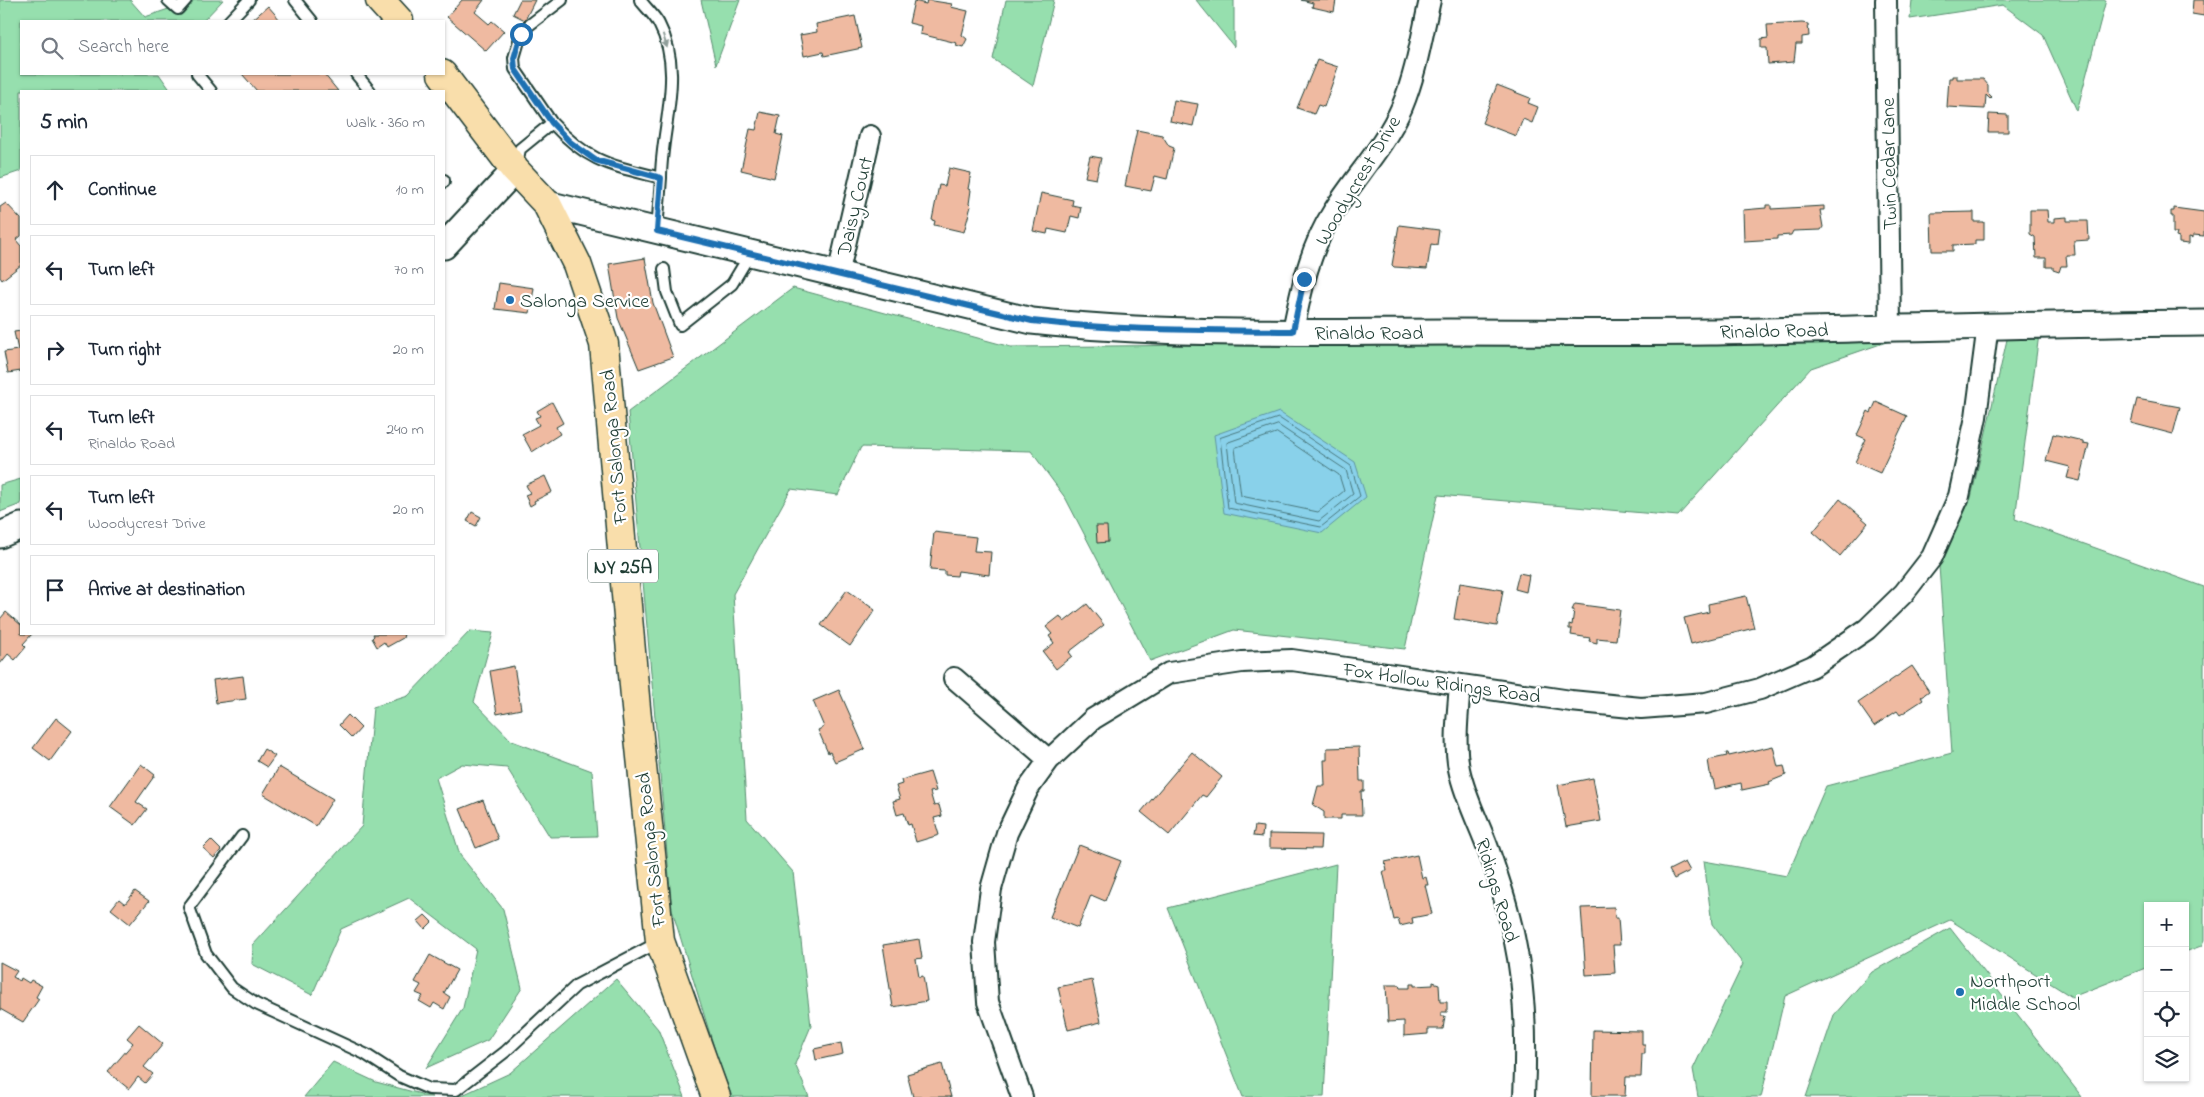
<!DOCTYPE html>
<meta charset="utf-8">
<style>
body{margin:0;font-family:"Indie Flower",sans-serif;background:#f2f2f3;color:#1f2937}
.controls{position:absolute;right:15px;bottom:15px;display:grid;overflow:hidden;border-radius:0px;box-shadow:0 1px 4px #0004}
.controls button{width:45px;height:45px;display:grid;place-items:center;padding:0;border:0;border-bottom:1px solid #e0e1e3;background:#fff;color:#1f2937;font:25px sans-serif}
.stop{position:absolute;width:15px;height:15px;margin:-11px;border:4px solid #1f6fb2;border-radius:50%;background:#fff}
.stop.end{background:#1f6fb2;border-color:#fff;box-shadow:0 1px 5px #0008}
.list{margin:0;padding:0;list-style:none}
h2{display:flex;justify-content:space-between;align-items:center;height:65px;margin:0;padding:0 20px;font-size:21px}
h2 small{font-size:16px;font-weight:400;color:#747a83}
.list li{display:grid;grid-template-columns:32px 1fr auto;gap:15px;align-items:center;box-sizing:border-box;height:70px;margin:0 10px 10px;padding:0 10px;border:1px solid #e0e1e3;border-radius:0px}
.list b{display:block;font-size:19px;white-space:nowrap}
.list p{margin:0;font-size:16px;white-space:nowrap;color:#747a83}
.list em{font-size:16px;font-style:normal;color:#747a83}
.icon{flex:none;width:28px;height:28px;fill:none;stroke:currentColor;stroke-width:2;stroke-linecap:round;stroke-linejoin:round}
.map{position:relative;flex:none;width:2204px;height:1097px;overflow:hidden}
.search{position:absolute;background:#fff;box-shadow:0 1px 4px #0004;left:20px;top:20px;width:425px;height:55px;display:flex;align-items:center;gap:12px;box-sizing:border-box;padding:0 18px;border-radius:0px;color:#747a83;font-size:19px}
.panel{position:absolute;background:#fff;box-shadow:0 1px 4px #0004;left:20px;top:90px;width:425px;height:545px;border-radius:0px}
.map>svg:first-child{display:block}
.green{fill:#96dfae;stroke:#5a8e71}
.water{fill:#89d1ea;stroke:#5f96a1}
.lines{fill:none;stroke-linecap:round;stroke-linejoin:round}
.shore{stroke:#49787d;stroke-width:1}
.building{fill:#efbaa1;stroke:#1f3d34}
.service-casing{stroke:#1f3d34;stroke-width:14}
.minor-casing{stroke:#1f3d34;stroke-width:24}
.tertiary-casing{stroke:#1f3d34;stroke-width:29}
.primary-casing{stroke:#1f3d34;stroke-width:31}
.service{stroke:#fff;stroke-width:10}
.minor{stroke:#fff;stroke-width:20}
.tertiary{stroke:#fff;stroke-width:25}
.primary{stroke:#f9deab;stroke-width:28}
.oneway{fill:#8f9e9a}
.route{stroke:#1f6fb2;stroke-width:6}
.poi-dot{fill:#1f6fb2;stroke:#fff;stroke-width:2}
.labels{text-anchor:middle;stroke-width:4.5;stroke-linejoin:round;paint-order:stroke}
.shield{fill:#fff;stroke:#627771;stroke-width:1}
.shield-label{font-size:19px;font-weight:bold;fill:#1f3d34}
.street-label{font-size:20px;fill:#1f3d34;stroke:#fff}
.poi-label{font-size:20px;fill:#1f3d34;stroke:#fff;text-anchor:start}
</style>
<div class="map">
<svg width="2204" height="1097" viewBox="0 0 2204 1097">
<rect width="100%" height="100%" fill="#fff"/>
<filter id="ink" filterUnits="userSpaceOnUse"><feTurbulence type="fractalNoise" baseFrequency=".02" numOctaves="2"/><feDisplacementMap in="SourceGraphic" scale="10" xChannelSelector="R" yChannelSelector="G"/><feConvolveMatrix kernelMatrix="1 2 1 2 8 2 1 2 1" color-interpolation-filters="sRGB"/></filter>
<g filter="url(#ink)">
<path class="green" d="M0,0h130l15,17 50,-17h28l-20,21h-182v53h138l12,17h-150v80l-21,7z
M701,0h39l-24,65z
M1006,0h48l-21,86 -40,-27z
M1196,0h38v47z
M1912,0h194l-29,111 -34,-76 -40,-30 -93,14z
M793,288l218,59 887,-9 -87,30 -133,148 -240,-21 -33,154 -171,-19 -84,31 -84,-162 -35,-48 -170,-4 -23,48 -47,-6 -58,105 14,225 46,53 18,154 -16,38 14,33h-77l-15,-40 -45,-147 -44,-498z
M2039,334l-24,185 189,68v353l-3,6 -16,6v-46h-37v61l-76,30 -122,-77 -165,76 -24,101h-63l-5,-28 50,-105 -31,-40 -8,-63 83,15 39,-90 126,-33 -13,-187 32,-68 37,-163z
M21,479v25l-21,8v-27z
M470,631l23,2 -19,69 38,39 80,30 5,65 -47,1 -43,-69 -45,-4 -26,14 24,77 43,54 19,79 -34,52 -62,28 37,-60 13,-59 -67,-51 -68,31 -29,66 -60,-31 1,-19 109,-119 11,-119 35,-11z
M1336,864l-12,233h-81l-75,-189z
M1950,928l132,169h-276l28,-82 38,-43z
M616,979l42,50 27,68h-227l52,-24z
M333,1062l43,20 56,15h-128z"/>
<path class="water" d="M1279,412l76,50 11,35 -44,36 -98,-20 -10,-78z"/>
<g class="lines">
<path class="shore" d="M1279,418l72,48 9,30 -39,31 -93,-19 -8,-70z
M1278,425l68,45 7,24 -34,27 -85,-18 -7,-60z
M1277,433l62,42 5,16 -26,21 -77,-16 -6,-48z"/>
</g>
<path class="building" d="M462,0h22l-9,12 14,12 3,-3 12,10 -18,20 -39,-34z
M520,0h15l-10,20 -12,-6z
M927,0l25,4 -1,3 17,4 -6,24 5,4 -4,8 -7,-2 1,-2 -37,-9 1,-8 -12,-3 5,-22 12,3z
M1301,0h35l-2,12 -22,-5 1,-4z
M2193,0h11v16l-12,-2z
M268,6l13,15h-30z
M855,16l7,32 -38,8 -1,-4 -19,4 -4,-21 17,-3 -1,-8z
M1802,23l6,1 1,12 -7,1v7h-6l-2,18 -26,2 -1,-16h-6v-9l7,-1 -1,-13z
M1317,60l21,7 -14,40 -6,-2 -4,9 -17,-6z
M242,74h82l14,17h-81z
M1952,76h5v3h26l5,6v8l4,4 -2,2 -4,-4 -1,14 -38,-2 2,-29h3z
M1497,85l33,13 -2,5 10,4 -6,16 -9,-4 -7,17 -34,-13z
M1174,100l24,4 -5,22 -23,-5z
M760,112l20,4 -4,18 7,2 -9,42 -33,-8 9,-41 6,1z
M1989,114l19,1v17h-20z
M1137,130l25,5 7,11 5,2 -7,31 -12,-3 -4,15 -26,-5z
M1090,156l11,2 -5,21 -11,-2z
M949,168l22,5 -3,16 3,1 -2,14 2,2 -7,26 -30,-7 1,-4 -3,-1 7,-35 6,1z
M1041,193l32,7 -1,5 9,2 -2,11 -8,-2 -4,17 -19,-4 -1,5 -14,-3z
M6,203l15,16v17l-5,4 5,6v19l-19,15 -2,-3v-70z
M1766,205h5v4l53,-3v4h-4l3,17 -2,3 -28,1 -2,4 -14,1v3l-33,2 -1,-31 23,-2z
M2174,208l30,4v24l-11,-1v3l-4,-1v7l-10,-1v-5l-3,-1 1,-4h-4v-17h-2v-5h3z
M2030,210h17l1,12h6v-4l13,-1v4h21l1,19 -15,1 1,14h-9l1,11h-6l-2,6 -6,-2v-3h-7v-9h-10l-1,-21 -5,-3z
M1974,212v10h10v18h-9v4l-22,1v6h-21l-1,-38z
M1399,225l40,5 -2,15 -6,-1 -4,25 -33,-2 -2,-2z
M645,258l8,45 20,54 -34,12 -21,-51 -9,-54z
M499,283l35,5 -4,25 -35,-4z
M21,331v40l-13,2 -4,-21 14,-2 -4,-18z
M2137,399l43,8 -7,27 -42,-11z
M552,402l11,21 -7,4 4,7 -28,18 -10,-18 17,-9 -4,-7 5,-2 -3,-5z
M1876,402l31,14 -27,57 -25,-11 11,-23 -9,-4 11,-24 3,2z
M2053,434l30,7v2l6,1 -9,37 -13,-3 3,-11 -24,-6z
M545,476l7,16 -18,9 1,2 -5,3 -5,-11 5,-2 -4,-8z
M1840,499l28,24 -28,33 -27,-24z
M472,512l9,5 -5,9 -9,-5z
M1096,526h11l1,16 -11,1z
M934,532l42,5 -2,14 17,1 -2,23 -31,-4 -1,5 -12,-1v-4l-15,-1z
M1519,573l10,2 -3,17 -11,-3z
M1460,583l43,7 -6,36 -43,-7z
M847,590l28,20 -25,36 -29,-21z
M1746,596l8,32 -63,16 -7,-26 25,-6 -1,-8z
M1087,604l17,21 -35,27 3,4 -16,13 -13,-17 11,-9 -5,-7 3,-2 -6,-7 14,-11 4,6z
M1575,604l45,6 -4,30 -19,-2v5l-8,-2 1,-3 -19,-3 1,-6h-3v-5l3,1 2,-15h-2z
M6,612l15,13v9h11l-9,10 3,3 -11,13 -7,-6 -8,10v-45z
M373,634h31l-1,4 -16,9 -3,-5 -7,5 -5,-9 2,-2z
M514,666l7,43 -24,5 -7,-43z
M1912,666l17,25 -8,6 2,3 -23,15 -3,-4 -23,15 -16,-23z
M243,676l3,23 -30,4 -3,-23z
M839,690l26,59 -30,13 -5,-10 -2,1 -10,-23 6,-3 -11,-26z
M348,715l13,13 -9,10 -13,-13z
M56,718l16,13 -22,30 -17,-13z
M1773,746l5,21 6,-1 2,9 -17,7 1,2 -28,6 -1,-7 -26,6 -2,-10h-2l-3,-19 19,-4 -1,-3h2l1,3z
M1359,747l1,34h4v10h-3l1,24h-21v4h-17v-7l-11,-7 5,-19h7l-1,-26h3v-12z
M264,749l11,7 -8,11 -10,-6z
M1192,752l30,25 -16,20 -4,-2 -33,40 -28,-23z
M141,764l14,11 -19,27 11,7 -12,16 -25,-18z
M279,767l54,32 -17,27 -53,-32z
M930,772l6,19 -6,1 4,14 5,-1 3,11 -8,2 5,17 -23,7 -5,-18 -3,1 -4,-12 -7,2 -4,-14 7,-2 -4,-13 6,-2 -1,-4z
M1593,778l8,43 -35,6 -8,-42z
M483,800l15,39 -22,9 -16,-39z
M1255,826l8,1 -1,10 -9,-1z
M1269,834l52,1 -1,14 -51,-1z
M211,840l10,10 -7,8 -11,-10z
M1079,845l42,16 -16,40 -14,-6 -13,33 -28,-11z
M1417,855l5,23 4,-1 2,8h-3l7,29 -20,4 1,5 -13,3 -2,-7 -4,1 -11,-49h4l-2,-9z
M1685,862l5,9 -16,8 -5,-9z
M135,891l14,10 -19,23 -19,-15 8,-10 6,5z
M1614,907l1,11h3l2,27h-7l2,28 -29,2 -5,-67z
M425,915l7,7 -7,7 -7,-8z
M919,939l3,19 -6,1 3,18 4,-1 4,25 -34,6 -10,-62z
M430,955l27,15 -13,23 6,4 -6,12 -10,-6 -3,5 -12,-7 4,-5 -7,-3 5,-8 -6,-3z
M0,962l17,9 -4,6 7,4 1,-3 8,5 2,-3 11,6 -6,11 3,2 -16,23 -23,-13z
M1092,980l9,42 -33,8 -10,-43z
M1433,982l6,2 1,18h7v10h-6v4h4l-2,13h-15v5l-24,2v-15l-16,1 -2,-37h13l1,3h10v-4h4v2l19,-1z
M139,1024l24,20 -19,23 9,7 -8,9 -7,-6 -9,12 -21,-17 25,-29 -6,-5z
M1593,1030l49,1v14h3v9h-3l-1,23h-15l-1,19h-33z
M841,1043l2,11 -27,6 -2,-11z
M942,1064l9,33h-38l-6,-23z"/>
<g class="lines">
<g class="service-casing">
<path id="service" d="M168,0l10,9 8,-9
M295,0l17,21
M640,0c6,8 15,16 19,24 26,49 2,103 2,154
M229,21l20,-21
M197,74l14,17
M356,74l14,17
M552,123l-37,-54 -1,-11 7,-24 7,-8 34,-26
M517,164l3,-15 32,-26c37,40 58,42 109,55l-4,53
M444,180v2
M664,269l3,23 13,33 52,-41 18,-30
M242,836l-53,71 17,47 26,34 24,16 109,50 34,22 30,13 27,1 49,-38 72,-67 82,-43"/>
</g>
<g class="minor-casing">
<path id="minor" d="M1886,0l4,328
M838,275l32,-139
M1293,331c8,-41 17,-83 40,-119 22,-35 52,-66 69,-105 14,-33 20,-72 28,-107
M954,678l95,82
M1460,685c-2,27 -6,57 -1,84 6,29 20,54 30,82 7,21 15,43 20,65 16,60 18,120 15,181
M1022,1097l-34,-95 -4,-60 7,-53 16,-56 21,-44 21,-29 44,-41 76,-46 73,-11 50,-2 279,41 70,7 65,-5 54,-14 53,-23 54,-37 37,-36 28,-36 27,-61 17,-79 12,-92"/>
</g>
<g class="tertiary-casing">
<path id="tertiary" d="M547,204l485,117c138,15 279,11 418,11 86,0 173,1 259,0 165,-3 330,-8 495,-9
M444,246l71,-76
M0,535l21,-9"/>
</g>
<g class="primary-casing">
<path id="primary" d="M380,0l19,21
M442,74l73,96 32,34 30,60 27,80 32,364 24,233 56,156"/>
</g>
<use href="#service" class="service"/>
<use href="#minor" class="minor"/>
<use href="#tertiary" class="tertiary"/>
<use href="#primary" class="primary"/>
</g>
<defs><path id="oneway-solid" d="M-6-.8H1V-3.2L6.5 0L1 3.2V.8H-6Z" transform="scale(1.25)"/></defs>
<use class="oneway" href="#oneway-solid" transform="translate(665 41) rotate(73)"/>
</g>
<g class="lines" filter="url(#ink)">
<path class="route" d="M521,34l-7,24 1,11 37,54 18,19 25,18 66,18 -4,53 375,90c87,10 174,9 261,10l11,-52"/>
</g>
<g class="poi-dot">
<circle cx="510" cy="300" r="5"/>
<circle cx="1960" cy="992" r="5"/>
</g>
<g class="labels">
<rect class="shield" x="588" y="549.5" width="70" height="33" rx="4"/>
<g class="shield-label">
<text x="623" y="573">NY 25A</text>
</g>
<g class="street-label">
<text transform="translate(1888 164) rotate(-91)" y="7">Twin Cedar Lane</text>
<text transform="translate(1357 180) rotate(-59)" y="7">Woodycrest Drive</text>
<text transform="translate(854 206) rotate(-77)" y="7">Daisy Court</text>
<text transform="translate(1774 330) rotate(-1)" y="7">Rinaldo Road</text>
<text x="1369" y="339">Rinaldo Road</text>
<text transform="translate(613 447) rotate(-95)" y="7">Fort Salonga Road</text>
<text transform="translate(1442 682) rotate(8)" y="7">Fox Hollow Ridings Road</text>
<text transform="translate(650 850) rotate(-96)" y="7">Fort Salonga Road</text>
<text transform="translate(1498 890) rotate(73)" y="7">Ridings Road</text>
</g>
<g class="poi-label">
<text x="520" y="307">Salonga Service</text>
<text x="1970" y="987">Northport<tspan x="1970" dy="23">Middle School</tspan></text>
</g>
</g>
</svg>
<div class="controls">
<button>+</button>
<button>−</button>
<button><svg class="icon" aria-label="locate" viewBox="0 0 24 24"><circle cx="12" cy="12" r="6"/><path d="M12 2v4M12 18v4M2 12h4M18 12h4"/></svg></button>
<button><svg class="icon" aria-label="layers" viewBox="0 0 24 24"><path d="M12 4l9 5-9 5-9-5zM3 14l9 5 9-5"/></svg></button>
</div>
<div class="stop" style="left:521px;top:34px"></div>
<div class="stop end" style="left:1304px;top:279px"></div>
<div class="search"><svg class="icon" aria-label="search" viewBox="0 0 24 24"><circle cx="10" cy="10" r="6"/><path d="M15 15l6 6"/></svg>Search here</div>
<section class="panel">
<h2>5 min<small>Walk · 360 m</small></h2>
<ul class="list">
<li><svg class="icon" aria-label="ahead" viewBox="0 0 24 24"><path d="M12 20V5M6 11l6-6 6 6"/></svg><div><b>Continue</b></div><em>10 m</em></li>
<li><svg class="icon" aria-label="left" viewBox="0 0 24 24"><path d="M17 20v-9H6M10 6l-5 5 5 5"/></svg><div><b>Turn left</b></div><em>70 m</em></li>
<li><svg class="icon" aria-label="right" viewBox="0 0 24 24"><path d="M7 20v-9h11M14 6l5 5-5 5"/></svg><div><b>Turn right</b></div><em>20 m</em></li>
<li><svg class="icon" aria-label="left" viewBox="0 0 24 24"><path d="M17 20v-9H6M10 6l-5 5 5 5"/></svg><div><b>Turn left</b><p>Rinaldo Road</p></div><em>240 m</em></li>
<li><svg class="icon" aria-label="left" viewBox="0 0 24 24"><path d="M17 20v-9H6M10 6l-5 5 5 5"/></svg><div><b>Turn left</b><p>Woodycrest Drive</p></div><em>20 m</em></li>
<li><svg class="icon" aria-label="arrive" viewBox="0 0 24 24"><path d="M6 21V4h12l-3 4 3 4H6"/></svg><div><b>Arrive at destination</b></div></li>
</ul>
</section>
</div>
